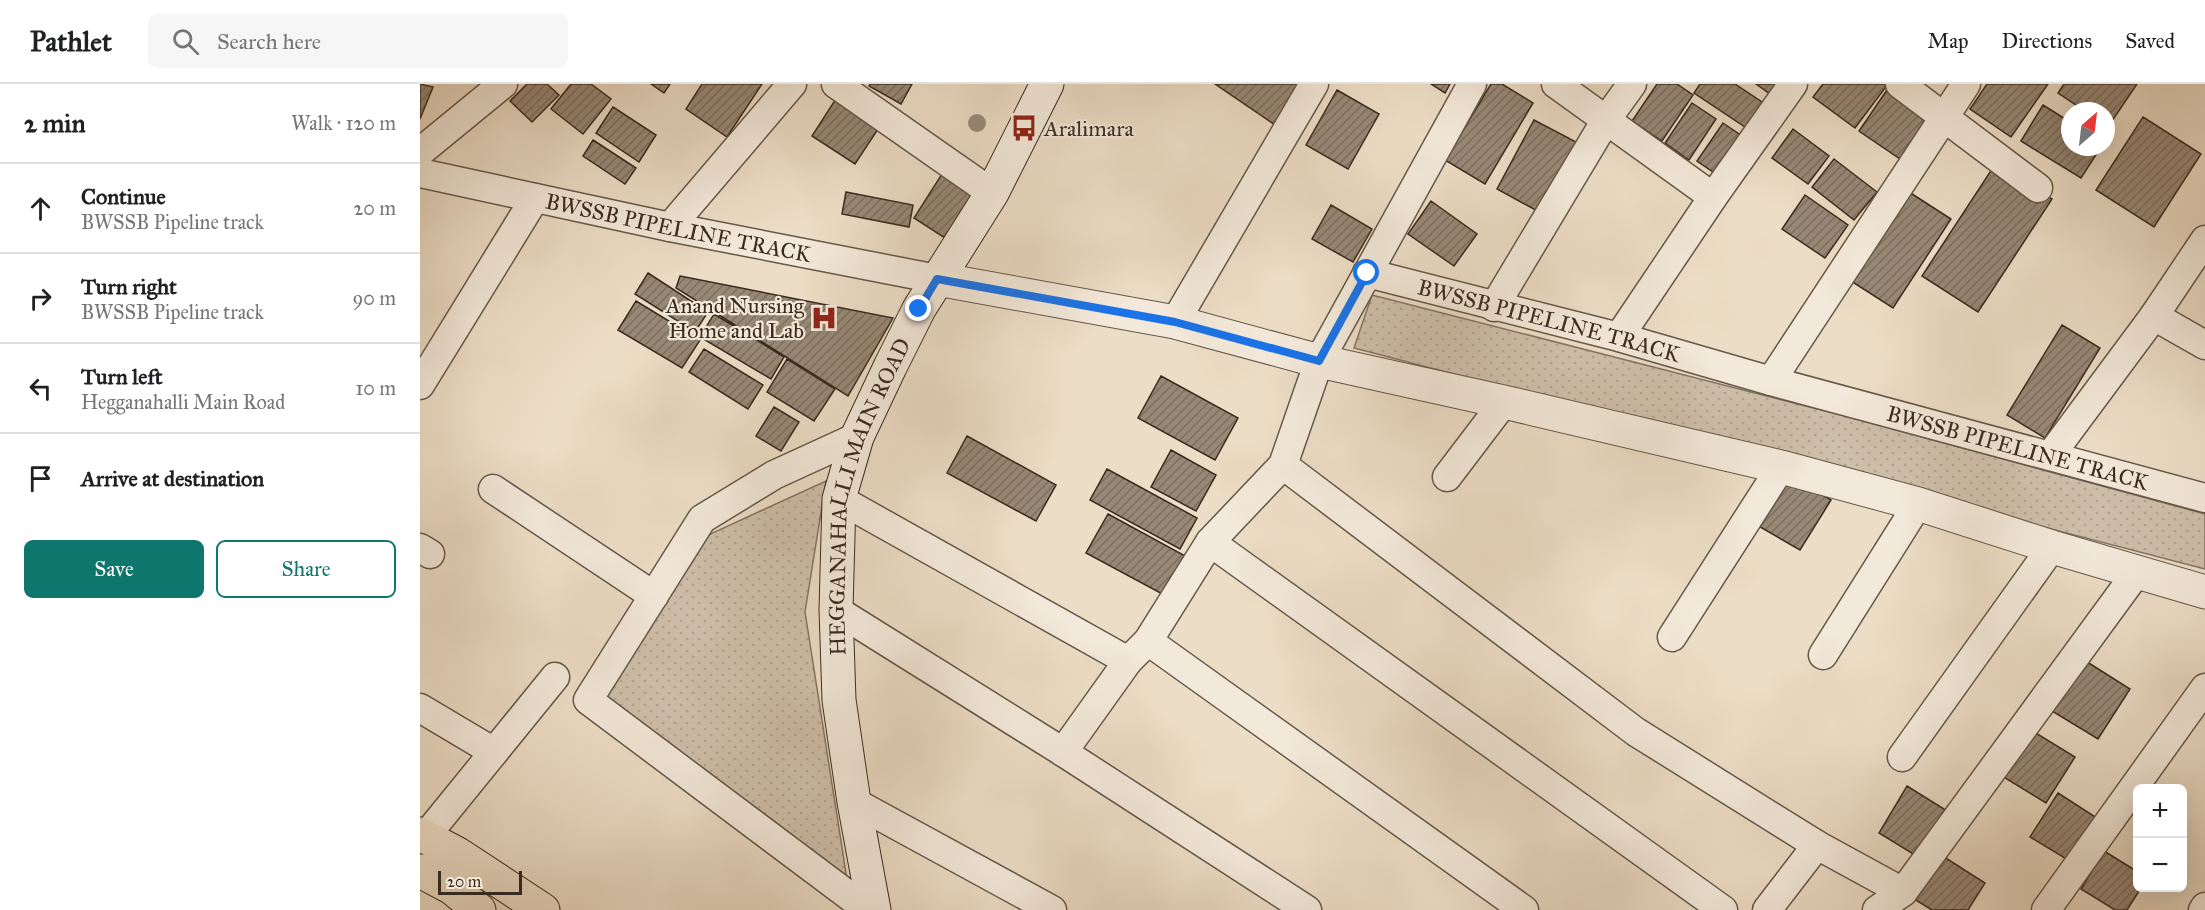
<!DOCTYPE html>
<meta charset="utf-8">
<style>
body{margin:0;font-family:"IM FELL Great Primer",serif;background:#f6f6f6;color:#202124}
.controls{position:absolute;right:18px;bottom:18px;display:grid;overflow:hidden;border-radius:9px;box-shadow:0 6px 24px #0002}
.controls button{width:54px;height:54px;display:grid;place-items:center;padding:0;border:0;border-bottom:2px solid #e0e0e0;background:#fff;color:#202124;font:30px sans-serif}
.compass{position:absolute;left:1641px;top:18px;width:54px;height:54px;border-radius:50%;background:#fff;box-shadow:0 6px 24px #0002;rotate:28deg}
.scale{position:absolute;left:18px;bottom:15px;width:84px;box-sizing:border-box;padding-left:6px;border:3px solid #3a2b1f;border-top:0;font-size:16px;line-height:21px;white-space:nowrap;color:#3a2b1f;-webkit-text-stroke:4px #f3e9da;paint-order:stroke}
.stop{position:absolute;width:18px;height:18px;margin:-14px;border:4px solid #1a73e8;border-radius:50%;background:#fff}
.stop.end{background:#1a73e8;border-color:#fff;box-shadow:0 2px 6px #0008}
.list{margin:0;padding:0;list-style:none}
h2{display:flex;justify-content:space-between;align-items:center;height:78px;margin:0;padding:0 24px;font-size:26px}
h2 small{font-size:20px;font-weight:400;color:#757577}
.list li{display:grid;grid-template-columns:39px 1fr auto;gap:18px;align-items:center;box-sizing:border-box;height:90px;padding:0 24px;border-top:2px solid #e0e0e0}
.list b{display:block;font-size:22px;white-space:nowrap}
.list p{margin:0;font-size:20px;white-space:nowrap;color:#757577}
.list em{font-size:20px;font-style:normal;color:#757577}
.actions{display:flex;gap:12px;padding:18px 24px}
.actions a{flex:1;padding:14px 0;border:2px solid #0f766e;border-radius:9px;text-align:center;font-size:21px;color:#0f766e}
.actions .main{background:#0f766e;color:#fff}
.icon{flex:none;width:33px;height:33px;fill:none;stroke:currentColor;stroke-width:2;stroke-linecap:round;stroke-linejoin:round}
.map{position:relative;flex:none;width:1785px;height:826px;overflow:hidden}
header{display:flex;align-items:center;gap:36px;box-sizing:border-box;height:84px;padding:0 30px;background:#fff;border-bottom:2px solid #e0e0e0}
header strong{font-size:28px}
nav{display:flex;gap:33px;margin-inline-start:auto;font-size:21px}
.search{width:420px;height:54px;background:#f6f6f6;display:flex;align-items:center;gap:15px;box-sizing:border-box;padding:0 21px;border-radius:9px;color:#757577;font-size:22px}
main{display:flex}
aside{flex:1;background:#fff}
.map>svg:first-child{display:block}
.park{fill:url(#park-dots);stroke:#847564;stroke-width:1.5}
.building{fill:url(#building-hatch);stroke:#3a2b1f;stroke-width:1.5}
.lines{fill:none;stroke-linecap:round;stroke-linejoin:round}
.minor-casing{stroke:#665849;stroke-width:31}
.tertiary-casing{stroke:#665849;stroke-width:35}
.secondary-casing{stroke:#3a2b1f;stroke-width:35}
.primary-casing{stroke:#3a2b1f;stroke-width:35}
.minor{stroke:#f3e9da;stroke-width:28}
.tertiary{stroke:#f3e9da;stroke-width:33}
.secondary{stroke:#f3e9da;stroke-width:33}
.primary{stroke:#ecddc6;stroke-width:33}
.tree{fill:#9b8c7a}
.route{stroke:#1a73e8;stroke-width:8}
.labels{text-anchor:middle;stroke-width:4.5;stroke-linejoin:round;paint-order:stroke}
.poi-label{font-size:22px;fill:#3a2b1f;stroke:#f3e9da;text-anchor:start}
.street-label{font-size:22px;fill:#3a2b1f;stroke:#f3e9da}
</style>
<header>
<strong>Pathlet</strong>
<div class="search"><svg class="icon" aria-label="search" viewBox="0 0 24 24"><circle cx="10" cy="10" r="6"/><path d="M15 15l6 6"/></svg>Search here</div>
<nav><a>Map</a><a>Directions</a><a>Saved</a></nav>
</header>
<main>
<aside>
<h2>2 min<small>Walk · 120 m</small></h2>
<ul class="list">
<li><svg class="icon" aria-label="ahead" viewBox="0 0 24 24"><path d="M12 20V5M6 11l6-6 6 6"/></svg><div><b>Continue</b><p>BWSSB Pipeline track</p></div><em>20 m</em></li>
<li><svg class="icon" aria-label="right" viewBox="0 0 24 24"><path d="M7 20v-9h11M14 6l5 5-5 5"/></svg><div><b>Turn right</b><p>BWSSB Pipeline track</p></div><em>90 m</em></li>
<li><svg class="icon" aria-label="left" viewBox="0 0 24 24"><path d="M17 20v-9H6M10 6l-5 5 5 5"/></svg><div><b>Turn left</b><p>Hegganahalli Main Road</p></div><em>10 m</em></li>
<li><svg class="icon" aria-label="arrive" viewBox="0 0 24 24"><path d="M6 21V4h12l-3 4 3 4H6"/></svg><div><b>Arrive at destination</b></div></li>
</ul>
<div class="actions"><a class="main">Save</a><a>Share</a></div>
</aside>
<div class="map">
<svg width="1785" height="826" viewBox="0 0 1785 826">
<defs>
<pattern id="park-dots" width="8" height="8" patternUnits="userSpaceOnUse" patternTransform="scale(1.5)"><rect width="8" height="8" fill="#cebfaa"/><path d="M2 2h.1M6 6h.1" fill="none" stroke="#b2a492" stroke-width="1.8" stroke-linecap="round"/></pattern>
<pattern id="building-hatch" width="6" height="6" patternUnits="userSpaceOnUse" patternTransform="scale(1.5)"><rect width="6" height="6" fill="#978876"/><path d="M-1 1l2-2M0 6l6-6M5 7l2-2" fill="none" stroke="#7c6f60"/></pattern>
</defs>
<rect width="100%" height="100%" fill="#ecddc6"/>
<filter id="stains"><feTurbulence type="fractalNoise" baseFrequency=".00333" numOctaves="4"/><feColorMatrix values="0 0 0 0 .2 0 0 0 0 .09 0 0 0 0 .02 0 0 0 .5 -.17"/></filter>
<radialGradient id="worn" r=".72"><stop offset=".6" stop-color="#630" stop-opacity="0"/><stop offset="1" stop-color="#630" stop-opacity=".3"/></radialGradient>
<path class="park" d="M952,211l465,119 368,100v55l-851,-221z
M406,397l-21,131 43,274 -247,-190 105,-160z"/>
<path class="building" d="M0,0l13,3 -13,32z
M107,0h20l12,11 -27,27 -22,-21z
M151,0h20l20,15 -28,35 -32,-25z
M231,0h19l-6,9z
M282,0h60l-35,53 -41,-28z
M450,0h42l-11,20 -32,-18z
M795,0h97l-31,45z
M1011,0h19l-5,9z
M1071,0h11l31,19 -48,81 -40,-24z
M1237,0h20l16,11 -31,46 -30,-20z
M1280,0h35l36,24 -17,25 -60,-40z
M1336,0h31l-10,15z
M1403,0h65l-33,44 -42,-31z
M1471,0l44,29 -32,48 -44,-30z
M1567,0h61l-37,53 -41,-28z
M1644,0h73l-29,43 -2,-16h-21l-27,-18z
M917,6l42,24 -31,55 -42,-24z
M421,7l43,29 -29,44 -43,-28z
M1272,19l24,16 -27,41 -24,-17z
M1623,21l27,17v25h31l-20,31 -60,-37z
M193,23l43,28 -17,27 -43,-29z
M1723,33l58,37 -47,73 -58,-37z
M1114,36l44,23 -37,70 -44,-24z
M1303,39l19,13 -26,38 -19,-13z
M1373,45l36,27 -21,28 -36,-26z
M173,56l43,28 -11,16 -42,-28z
M1414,75l43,33 -23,28 -42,-33z
M1576,79l56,36 -74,113 -56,-36z
M522,90l34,22 -28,44 -34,-22z
M426,108l67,13 -4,22 -67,-13z
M1489,108l42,27 -58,89 -42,-27z
M1385,111l43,30 -23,33 -43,-29z
M1011,117l46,33 -23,32 -46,-32z
M911,121l41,24 -19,33 -41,-23z
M228,189l60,39 -13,20 -60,-38z
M260,192l213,42 -45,78 -172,-108z
M216,217l64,39 -18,28 -64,-38z
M294,230l70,43 -13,22 -71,-42z
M1642,241l38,23 -55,90 -38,-23z
M284,265l59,36 -15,24 -59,-37z
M367,275l48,30 -21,32 -47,-29z
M741,292l77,42 -23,42 -77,-42z
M354,323l25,15 -18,29 -25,-15z
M547,352l89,49 -20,36 -89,-48z
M751,366l45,25 -20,36 -45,-24z
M687,385l90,49 -17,31 -90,-49z
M1367,388l44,28 -31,50 -45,-26z
M688,430l79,43 -21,39 -80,-43z
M1664,576l46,29 -32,50 -46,-28z
M1611,646l44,27 -29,46 -44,-27z
M1487,702l45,28 -29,46 -44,-27z
M1638,709l42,27 -27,43 -43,-26z
M1684,767l34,21v16h3l-14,22h-12l-34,-21z
M1521,771l44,28 -17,27h-36l-18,-11z"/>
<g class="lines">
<g class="minor-casing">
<g id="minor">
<path d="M416,0l156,109"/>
<path d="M1136,0l157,113"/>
<path d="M1480,0l138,104"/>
<path d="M0,68l83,-68"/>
<path id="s1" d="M0,89l250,54 267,52"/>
<path d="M250,143l122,-143"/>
<path id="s2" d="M947,189l252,64 152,44 434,117"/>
<path d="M1074,223l112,-187 26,-36"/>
<path d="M1734,232l51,29"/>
<path d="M755,238l139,-238"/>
<path d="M1199,253l94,-140 80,-113"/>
<path d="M1351,297l195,-297"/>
<path d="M0,301l115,-187"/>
<path d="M437,353l-83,38 -72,44 -114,181 280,210"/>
<path d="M1630,372l104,-140 51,-76"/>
<path d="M863,381l353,267 181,113 86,47 234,-320"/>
<path d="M1027,393l57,-75"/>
<path d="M73,405l161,107"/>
<path d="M419,415l289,162"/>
<path d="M790,458l513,368"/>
<path d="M0,464l10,6"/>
<path d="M416,526l227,142 244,158"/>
<path d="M1252,553l109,-170"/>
<path d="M728,557l376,269"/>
<path d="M1403,571l95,-151"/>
<path d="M0,624l74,44"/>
<path d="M643,668l65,-91 20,-20 62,-99 73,-77 36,-104 153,-277"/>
<path d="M1482,673l150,-210"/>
<path d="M434,718l198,108"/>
<path d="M5,753l130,-160"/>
<path d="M1347,826l50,-65"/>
<path d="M1457,826l26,-18"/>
<path d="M1626,826l159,-222"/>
<path d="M1783,826l2,-3"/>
</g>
</g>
<g class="tertiary-casing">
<path id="tertiary" d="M517,195l238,43 144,39 185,41 277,65 137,37 134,43 153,45"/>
</g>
<g class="secondary-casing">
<g id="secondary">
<path id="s3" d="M454,826l-20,-108 -15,-102 -3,-90 3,-111 18,-62 33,-70 29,-58 73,-116 55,-109"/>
</g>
</g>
<g class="primary-casing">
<path id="primary" d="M0,750l38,20 85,56
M0,787l32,17 27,22"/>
</g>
<use href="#minor" class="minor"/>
<use href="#tertiary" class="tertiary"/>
<use href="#secondary" class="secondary"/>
<use href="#primary" class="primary"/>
</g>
<circle class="tree" cx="557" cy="39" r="9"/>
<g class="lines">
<path class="route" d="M499,225l18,-30 238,43 144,39 48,-88"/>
</g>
<defs>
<g id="bus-bare" transform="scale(2.07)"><path d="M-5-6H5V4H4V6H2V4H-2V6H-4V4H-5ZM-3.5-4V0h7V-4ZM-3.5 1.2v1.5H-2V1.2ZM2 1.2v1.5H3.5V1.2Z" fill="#8f2418" stroke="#f3e9da" stroke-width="2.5" paint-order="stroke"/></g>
<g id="hospital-bare" transform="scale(2.07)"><path d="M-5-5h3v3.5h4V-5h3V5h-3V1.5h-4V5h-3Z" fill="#8f2418" stroke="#f3e9da" stroke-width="2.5" paint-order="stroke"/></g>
</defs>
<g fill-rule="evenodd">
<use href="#bus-bare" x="604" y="44"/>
<use href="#hospital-bare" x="404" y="234"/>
</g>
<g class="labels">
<g class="poi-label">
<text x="624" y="52">Aralimara</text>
<text x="384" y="229" text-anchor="end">Anand Nursing<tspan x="384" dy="25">Home and Lab</tspan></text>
</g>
<g class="street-label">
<text dy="8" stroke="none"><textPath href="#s1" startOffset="264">BWSSB PIPELINE TRACK</textPath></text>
<text dy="8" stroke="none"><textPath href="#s2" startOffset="188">BWSSB PIPELINE TRACK</textPath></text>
<text dy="8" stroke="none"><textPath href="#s2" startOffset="674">BWSSB PIPELINE TRACK</textPath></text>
<text dy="8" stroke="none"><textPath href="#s3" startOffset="422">HEGGANAHALLI MAIN ROAD</textPath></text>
</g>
</g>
<rect width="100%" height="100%" filter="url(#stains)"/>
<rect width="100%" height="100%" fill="url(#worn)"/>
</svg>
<div class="controls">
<button>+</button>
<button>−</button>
</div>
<svg class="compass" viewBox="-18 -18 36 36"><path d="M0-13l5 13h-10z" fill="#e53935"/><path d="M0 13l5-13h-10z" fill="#757577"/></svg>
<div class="scale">20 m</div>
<div class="stop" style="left:947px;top:189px"></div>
<div class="stop end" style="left:499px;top:225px"></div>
</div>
</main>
